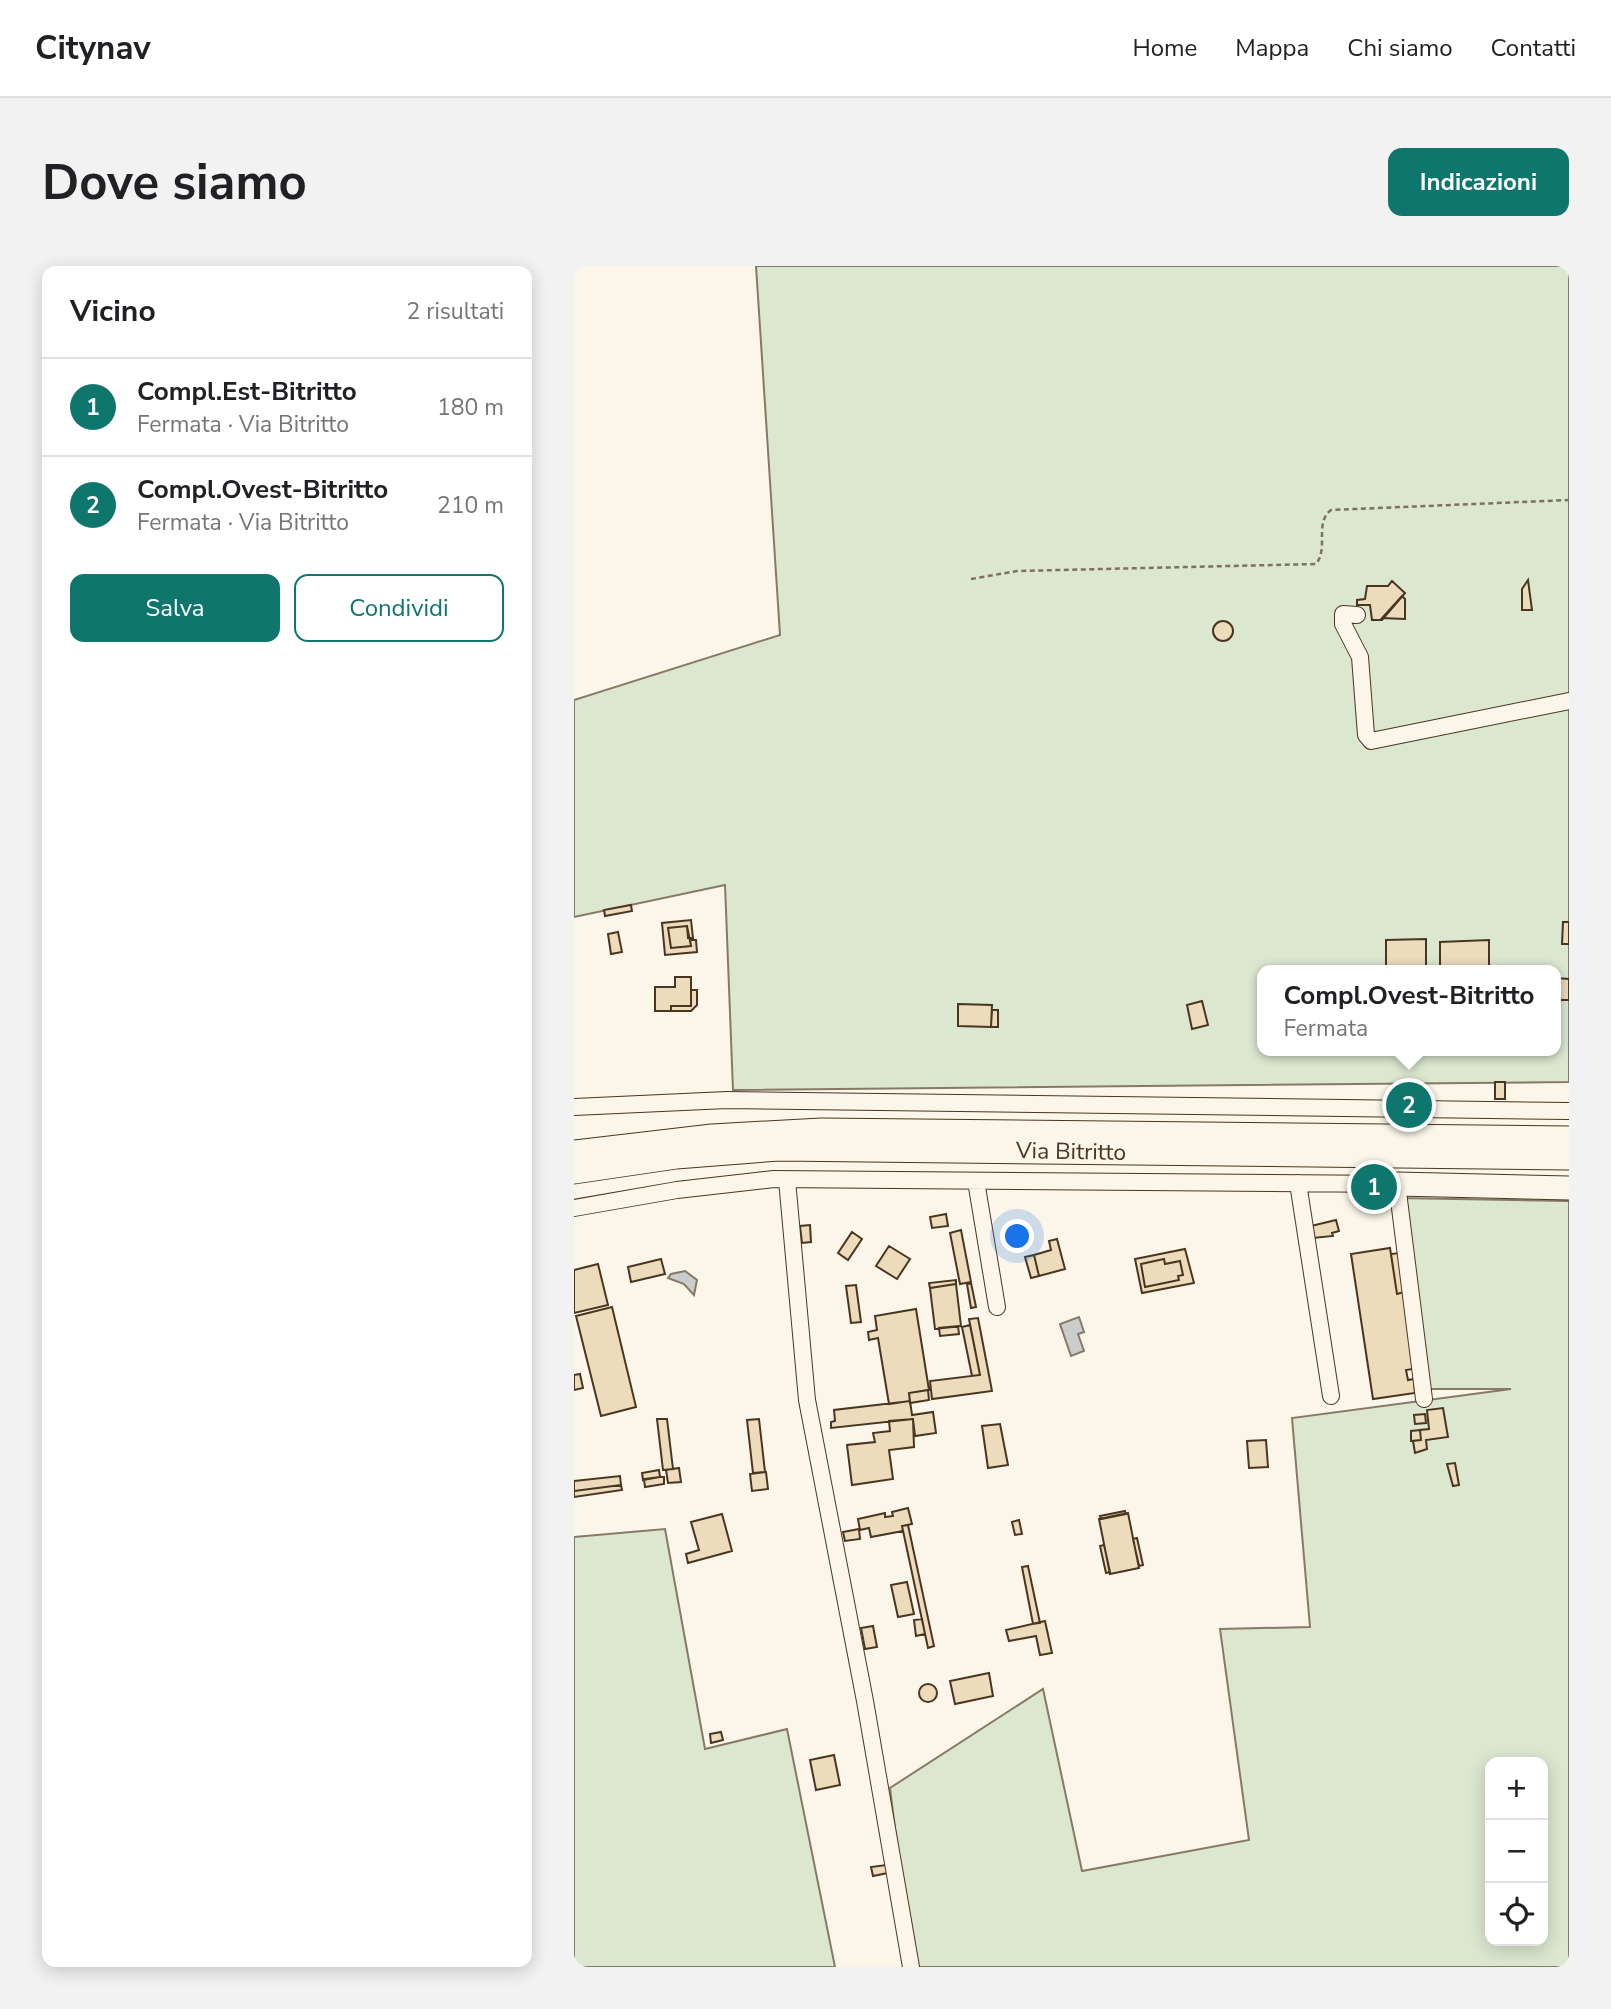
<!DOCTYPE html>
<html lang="it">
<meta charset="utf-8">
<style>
body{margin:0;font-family:"Nunito Sans",sans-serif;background:#f2f2f2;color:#202124}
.controls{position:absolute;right:21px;bottom:21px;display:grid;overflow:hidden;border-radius:14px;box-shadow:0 4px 18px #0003}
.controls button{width:63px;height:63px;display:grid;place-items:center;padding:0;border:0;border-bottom:2px solid #e0e0e0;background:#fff;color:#202124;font:35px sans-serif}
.you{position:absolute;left:444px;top:971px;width:24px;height:24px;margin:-18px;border:5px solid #fff;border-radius:50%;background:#1a73e8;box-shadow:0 0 0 10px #1a73e833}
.badge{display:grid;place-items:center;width:46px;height:46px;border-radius:50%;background:#0f766e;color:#fff;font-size:23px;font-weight:700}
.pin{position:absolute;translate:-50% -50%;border:4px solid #fff;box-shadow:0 2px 7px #0006}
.popup{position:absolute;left:683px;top:699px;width:304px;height:91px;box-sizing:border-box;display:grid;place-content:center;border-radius:14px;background:#fff;filter:drop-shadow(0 2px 5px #0005);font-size:23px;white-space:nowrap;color:#757577}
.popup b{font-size:26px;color:#202124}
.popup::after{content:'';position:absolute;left:50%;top:100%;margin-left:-14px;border:14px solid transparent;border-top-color:#fff}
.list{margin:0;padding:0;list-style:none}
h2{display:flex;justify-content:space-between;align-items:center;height:91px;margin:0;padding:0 28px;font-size:30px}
h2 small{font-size:23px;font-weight:400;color:#757577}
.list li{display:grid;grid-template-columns:46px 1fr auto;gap:21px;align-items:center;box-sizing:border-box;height:98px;padding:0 28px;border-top:2px solid #e0e0e0}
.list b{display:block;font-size:26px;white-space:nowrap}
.list p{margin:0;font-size:23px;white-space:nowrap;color:#757577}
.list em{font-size:23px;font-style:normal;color:#757577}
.actions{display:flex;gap:14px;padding:21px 28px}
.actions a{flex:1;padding:16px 0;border:2px solid #0f766e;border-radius:14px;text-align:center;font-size:24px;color:#0f766e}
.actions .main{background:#0f766e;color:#fff}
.icon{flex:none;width:38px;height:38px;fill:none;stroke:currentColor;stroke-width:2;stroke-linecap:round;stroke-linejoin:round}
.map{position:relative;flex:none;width:995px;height:1701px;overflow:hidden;border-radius:14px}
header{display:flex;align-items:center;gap:42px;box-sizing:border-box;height:98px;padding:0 35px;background:#fff;border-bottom:2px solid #e0e0e0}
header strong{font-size:33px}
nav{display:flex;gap:38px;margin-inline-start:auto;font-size:24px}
.intro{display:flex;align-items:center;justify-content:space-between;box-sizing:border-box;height:168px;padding:0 42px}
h1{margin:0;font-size:49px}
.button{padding:18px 32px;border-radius:14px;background:#0f766e;color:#fff;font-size:24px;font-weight:700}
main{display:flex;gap:42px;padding:0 42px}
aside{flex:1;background:#fff;border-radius:14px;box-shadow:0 4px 18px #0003}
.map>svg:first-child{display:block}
.green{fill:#dce7d0;stroke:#887966;stroke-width:2;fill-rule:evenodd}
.water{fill:#c9cecd;stroke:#887966;stroke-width:2}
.building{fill:#ecdcbc;stroke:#4a3520;stroke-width:2;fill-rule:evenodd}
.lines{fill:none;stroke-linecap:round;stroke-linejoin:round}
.minor-casing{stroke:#4a3520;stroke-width:18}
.highway-casing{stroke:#4a3520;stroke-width:25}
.path{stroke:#7f6f5c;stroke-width:2.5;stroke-dasharray:5 3.5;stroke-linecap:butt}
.minor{stroke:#fbf6e9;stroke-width:16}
.highway{stroke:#fbf6e9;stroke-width:23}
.labels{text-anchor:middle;stroke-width:5;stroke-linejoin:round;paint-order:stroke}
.street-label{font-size:23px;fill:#4a3520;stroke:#fbf6e9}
</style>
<header>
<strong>Citynav</strong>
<nav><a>Home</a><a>Mappa</a><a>Chi siamo</a><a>Contatti</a></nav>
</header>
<div class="intro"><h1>Dove siamo</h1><a class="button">Indicazioni</a></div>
<main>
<aside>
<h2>Vicino<small>2 risultati</small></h2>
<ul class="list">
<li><span class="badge">1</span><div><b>Compl.Est-Bitritto</b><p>Fermata · Via Bitritto</p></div><em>180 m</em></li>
<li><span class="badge">2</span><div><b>Compl.Ovest-Bitritto</b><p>Fermata · Via Bitritto</p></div><em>210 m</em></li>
</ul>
<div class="actions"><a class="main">Salva</a><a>Condividi</a></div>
</aside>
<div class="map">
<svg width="995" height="1701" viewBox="0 0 995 1701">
<rect width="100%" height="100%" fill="#fbf6e9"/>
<path class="green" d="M182,0h813v816l-836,8 -8,-205 -151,32v-217l206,-65zM688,704h294v81h-294z
M824,932l171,3v766h-657l-22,-179 153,-99 39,182 167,-31 -29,-211 90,-2 -18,-209 219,-29h-88zM916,1496h53v179h-53z
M91,1263l40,220 82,-20 48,238h-261v-430z"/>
<path class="water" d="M111,1005l12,9 -3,15 -10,-11 -16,-6 3,-4z
M505,1051l5,15 -6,2 6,17 -13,5 -11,-32z"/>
<path class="building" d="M954,314l4,30h-10v-21z
M818,315l13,12 -23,27h-10l-2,-15h-13v-5l8,-1 2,-13h21z
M828,330l3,3v20l-23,-1z
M639 365a10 10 0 1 1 20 0a10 10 0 1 1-20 0Z
M57,639l1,6 -27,5 -1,-6z
M117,654l2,18h-5l-1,-12 -19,2 3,20 20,-2 -1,-6h6l1,12 -32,3 -3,-32z
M989,656h6v22h-7z
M113,660l4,20 -20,2 -3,-20z
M44,666l4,20 -11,2 -3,-20z
M852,673v31h-40v-30z
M915,674v30h-19l-1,-3 -29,2v-27z
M101,711h16v29h-20v5h-16v-24h20z
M982,712l13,1v21h-13z
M117,724h6v15l-6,6h-20v-5h20z
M628,735l6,24 -16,4 -5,-24z
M384,738l34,1 -1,22 -33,-1z
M418,744h6v17h-7z
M921,816h10v17h-10z
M372,948l2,12 -16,2 -2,-11z
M762,954l3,11 -7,2 1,3 -20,2 -2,-12z
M236,959l1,17 -9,1 -2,-17z
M387,964l10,52 -11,2 -10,-51z
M278,966l10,7 -14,21 -10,-7z
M483,973l8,30 -26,7 -5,-21 17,-5 -2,-9z
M315,980l21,13 -13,20 -21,-13z
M816,982l7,46 7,-2 9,77 -7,1 2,10 6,-1 1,14 -42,6 -22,-145z
M611,983l9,34 -52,10 -7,-34zM590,993l1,5 15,-3 3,14 -5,1 1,4 -34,7 -4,-23z
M825,987l5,39 -7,2 -6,-40z
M460,989l5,21 -8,2 -6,-21z
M87,993l4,15 -34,8 -3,-15z
M590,993l1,5 15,-3 3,14 -5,1 1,4 -34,7 -4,-23z
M24,998l10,41 -34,8v-43z
M382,1014v4l-26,4 -1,-5z
M397,1017l5,24 -5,1 -4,-24z
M382,1018l5,42 -26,3 -5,-41z
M282,1019l5,37 -10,1 -5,-37z
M38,1041l24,100 -35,9 -25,-100z
M342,1043l13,81 -20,3 1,8 -21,3 -11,-66 -9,2 -1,-8 9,-2 -2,-14z
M404,1052l14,73 -60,8 -2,-18 50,-6 -11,-56z
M396,1059l10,50 -8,1 -10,-49z
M384,1060l1,8 -19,2 -1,-8z
M6,1108l3,14 -9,2v-15z
M354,1124l1,10 -19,3 -1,-10z
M336,1135l2,14 21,-3 3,21 -21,3 -2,-17 -82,9v-6l4,-1 -1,-11z
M869,1142l5,29 -22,3 1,9 -12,4 -2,-12 8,-1 -1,-10 9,-1 -2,-19z
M851,1148l1,9 -11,1 -1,-9z
M83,1153h10l6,50 -10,1z
M185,1153l6,53 -12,1 -6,-53z
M339,1153l1,28 -25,3 4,29 -41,6 -5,-40 28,-3 -2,-9 17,-2 -1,-10z
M426,1158l8,41 -20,3 -6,-42z
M846,1164l1,10 -10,1v-10z
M692,1174l2,27 -19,1 -2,-27z
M881,1197l4,22 -6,1 -6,-22z
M105,1202l2,14 -13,1 -2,-13z
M85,1204l1,7 -17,3 -1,-7z
M192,1206l2,17 -16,2 -2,-17z
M46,1210l1,9 -47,6v-10z
M86,1211h4v7l-19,3 -1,-8z
M47,1219l1,5 -48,7v-6z
M334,1242l4,16 -10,2 1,5 -32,6 -2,-9 -9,2 -2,-11 27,-6v4l8,-1 -1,-4z
M551,1245l1,3 -25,5 -1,-3z
M554,1247l11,55 -29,6 -11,-55z
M148,1248l10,37 -44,12 -2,-9 13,-4 -8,-28z
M445,1254l3,14 -7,1 -3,-13z
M334,1259l26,121 -6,2 -26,-122z
M285,1263l1,10 -15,2 -2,-9z
M563,1272l6,27 -4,1 -6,-27z
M530,1279l6,27 -4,1 -6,-27z
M454,1300l12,57 -7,1 -11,-57z
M333,1316l7,32 -16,3 -7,-32z
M348,1353l3,15 -9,2 -2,-16z
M471,1355l7,32 -12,2 -4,-19 -27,5 -3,-11z
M299,1360l4,21 -12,2 -4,-21z
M415,1407l4,23 -38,8 -5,-23z
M345 1427a9 9 0 1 1 18 0a9 9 0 1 1-18 0Z
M147,1466l2,8 -12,3 -1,-9z
M260,1489l6,30 -24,5 -6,-30z
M312,1599l2,8 -15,3 -2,-9z"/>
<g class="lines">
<g class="minor-casing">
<path id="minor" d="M783,349l-14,-1v10l17,33 6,78 5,6 198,-40
M0,841l153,-7 842,11
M213,914l20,220 58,301 46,266
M402,915l21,126
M724,917l33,213
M0,942l103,-18 97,-11 623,5 27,215"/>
</g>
<g class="highway-casing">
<path id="highway" d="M0,886l138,-16 109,-6 748,8
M0,906l102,-15 103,-8 790,9
M823,918l172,4"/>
</g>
<path class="path" d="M397,313l46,-8 299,-7c13,-16 -2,-41 15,-54l238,-10"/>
<use href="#minor" class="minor"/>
<use href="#highway" class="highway"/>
</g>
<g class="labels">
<g class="street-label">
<text transform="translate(497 885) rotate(1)" y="8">Via Bitritto</text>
</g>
</g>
</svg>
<div class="controls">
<button>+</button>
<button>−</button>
<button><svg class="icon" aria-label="locate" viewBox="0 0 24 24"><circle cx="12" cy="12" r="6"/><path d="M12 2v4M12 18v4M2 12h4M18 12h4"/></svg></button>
</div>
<div class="you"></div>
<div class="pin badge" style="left:800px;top:921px">1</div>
<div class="pin badge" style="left:835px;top:839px">2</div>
<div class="popup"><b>Compl.Ovest-Bitritto</b>Fermata</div>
</div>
</main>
